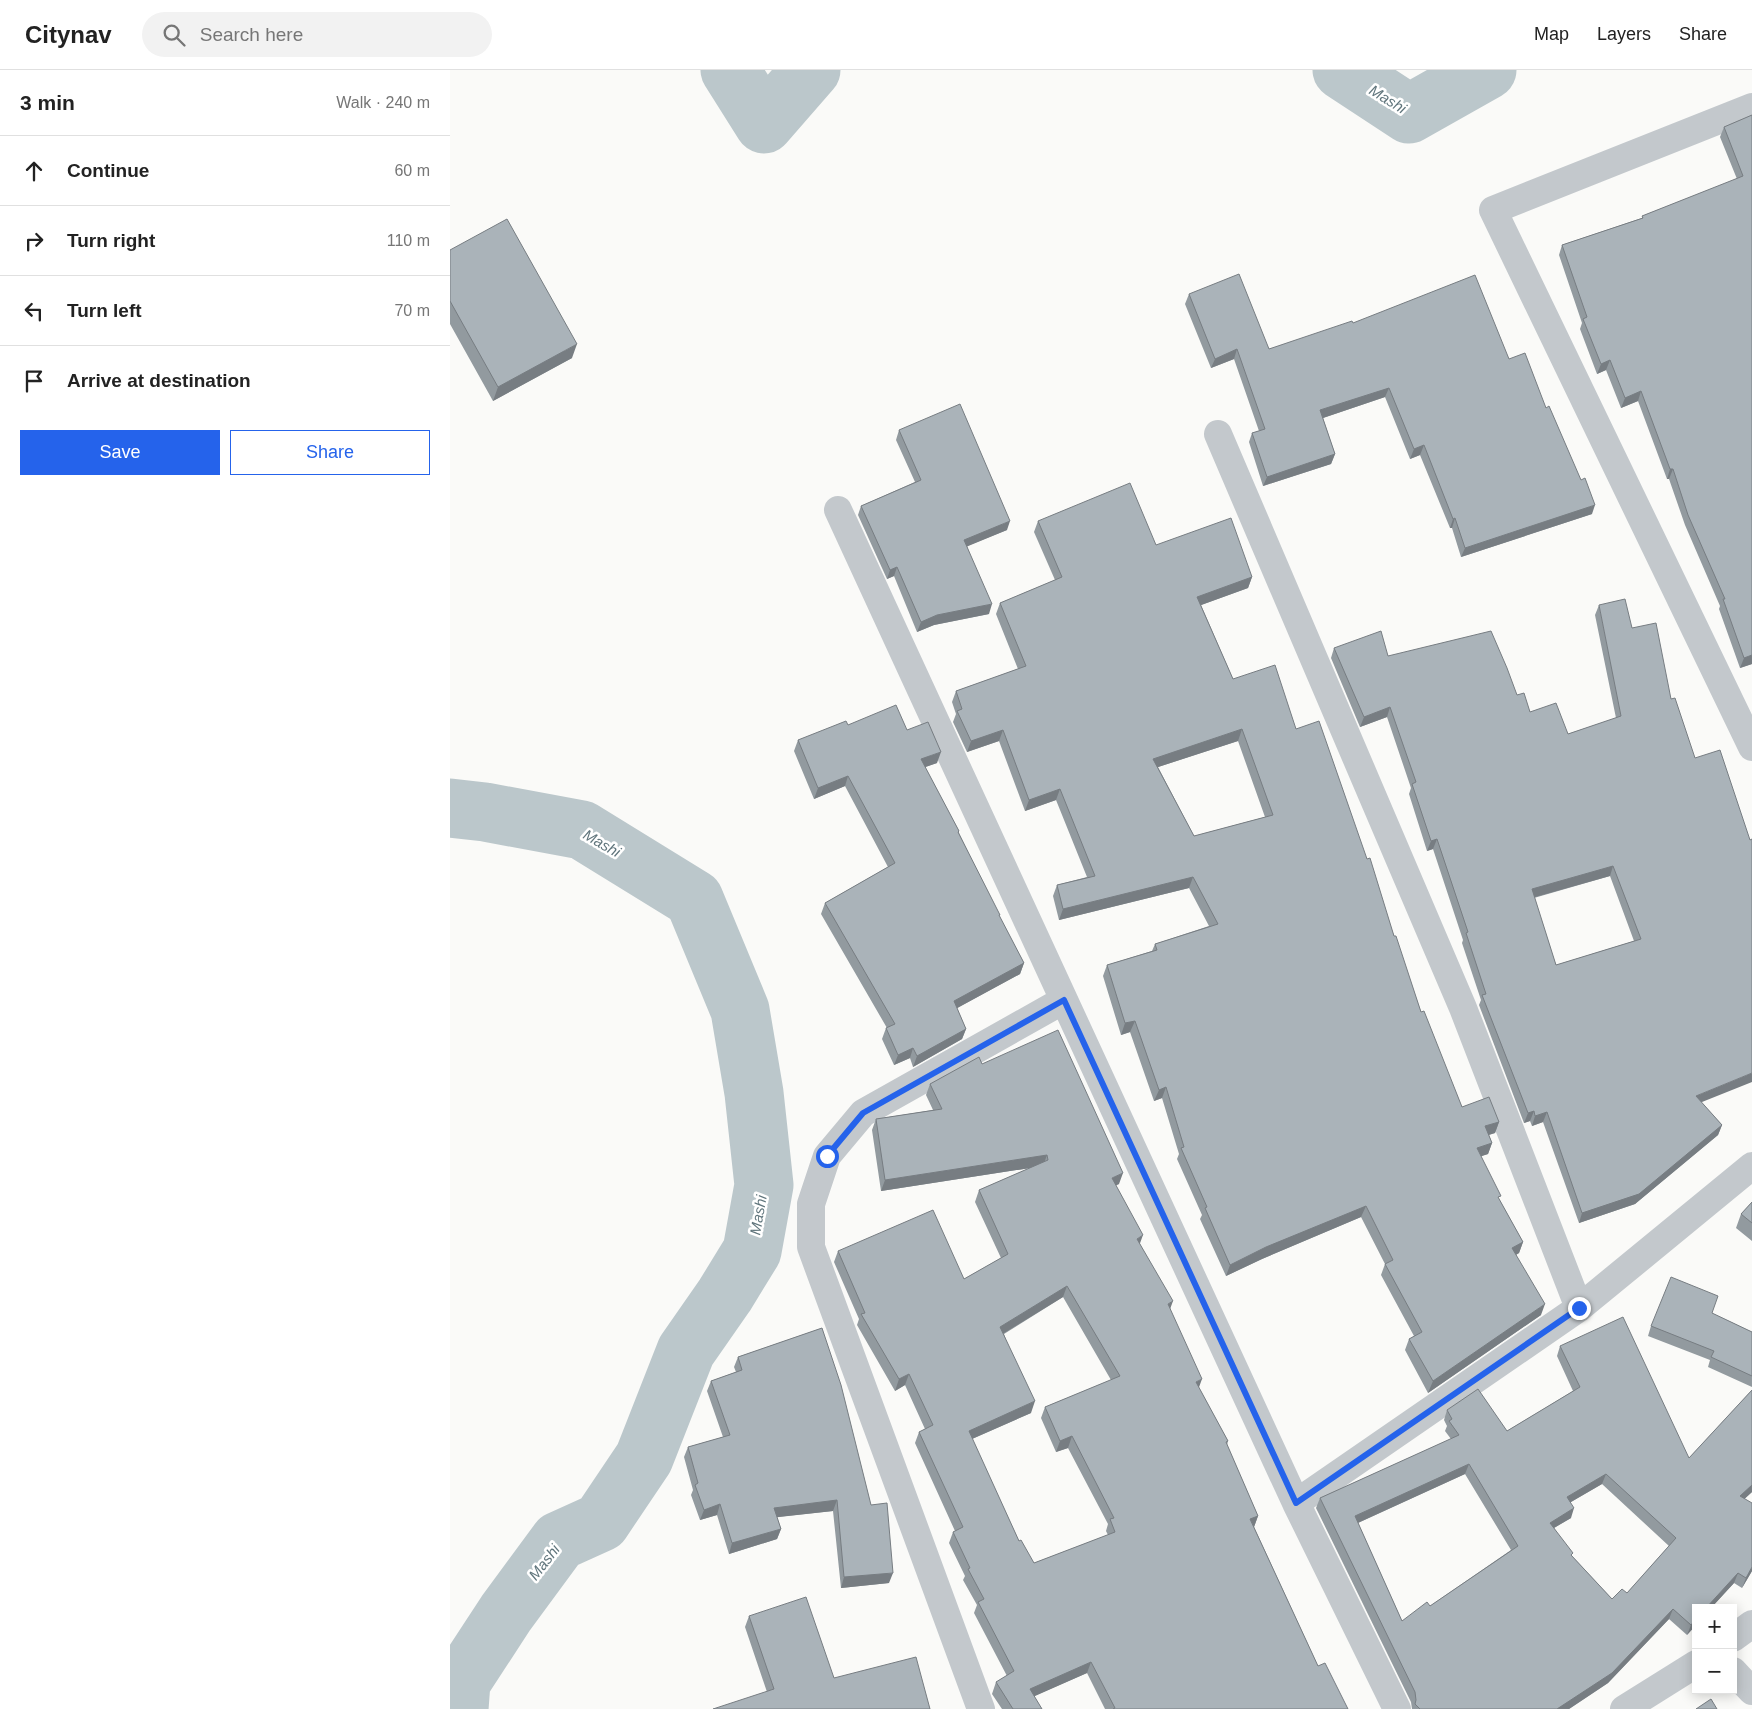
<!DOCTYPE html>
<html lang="en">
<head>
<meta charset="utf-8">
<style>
  body { margin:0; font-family:Helvetica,sans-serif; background:#f2f2f2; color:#222 }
  .controls { position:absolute; right:15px; bottom:15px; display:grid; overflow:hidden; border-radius:0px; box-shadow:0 2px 12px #0003 }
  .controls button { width:45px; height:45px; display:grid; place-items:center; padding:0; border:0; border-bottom:1px solid #e0e0e0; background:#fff; color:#222; font:25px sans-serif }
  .stop { position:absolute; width:15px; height:15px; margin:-11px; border:4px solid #2563eb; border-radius:50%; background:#fff }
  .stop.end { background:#2563eb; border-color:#fff; box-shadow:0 1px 5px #0008 }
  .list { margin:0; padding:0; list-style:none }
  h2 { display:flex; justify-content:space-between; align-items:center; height:65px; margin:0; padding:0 20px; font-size:21px }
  h2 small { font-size:16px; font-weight:400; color:#767676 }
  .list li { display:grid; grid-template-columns:32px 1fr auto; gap:15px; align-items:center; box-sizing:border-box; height:70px; padding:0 20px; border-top:1px solid #e0e0e0 }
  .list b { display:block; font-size:19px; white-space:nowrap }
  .list em { font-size:16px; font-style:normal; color:#767676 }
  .actions { display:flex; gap:10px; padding:15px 20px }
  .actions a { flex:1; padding:11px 0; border:1px solid #2563eb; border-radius:0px; text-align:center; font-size:18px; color:#2563eb }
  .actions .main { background:#2563eb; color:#fff }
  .icon { flex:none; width:28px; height:28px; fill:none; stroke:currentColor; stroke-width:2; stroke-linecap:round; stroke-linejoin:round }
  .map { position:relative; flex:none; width:1302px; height:1639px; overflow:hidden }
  header { display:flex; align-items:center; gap:30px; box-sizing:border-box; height:70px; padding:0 25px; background:#fff; border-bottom:1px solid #e0e0e0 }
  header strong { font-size:24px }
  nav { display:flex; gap:28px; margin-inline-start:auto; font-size:18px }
  .search { width:350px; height:45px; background:#f2f2f2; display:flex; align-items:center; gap:12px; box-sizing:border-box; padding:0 18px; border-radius:28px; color:#767676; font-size:19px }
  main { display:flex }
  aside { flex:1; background:#fff }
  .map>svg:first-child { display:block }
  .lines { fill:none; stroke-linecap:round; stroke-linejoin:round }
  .river { stroke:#bbc7cb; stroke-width:59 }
  .minor { stroke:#c3c8cc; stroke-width:28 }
  .wall { fill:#929a9f; fill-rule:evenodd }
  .shaded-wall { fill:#777d82 }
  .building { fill:#aab3b9; stroke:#777d82; fill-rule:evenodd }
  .route { stroke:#2563eb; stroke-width:6 }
  .labels { text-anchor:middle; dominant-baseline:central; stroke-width:5; stroke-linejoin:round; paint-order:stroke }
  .water-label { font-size:15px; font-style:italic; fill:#60757c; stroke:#fff }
</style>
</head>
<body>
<header>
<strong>Citynav</strong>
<div class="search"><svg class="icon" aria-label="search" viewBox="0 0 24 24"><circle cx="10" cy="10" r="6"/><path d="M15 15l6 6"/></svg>Search here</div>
<nav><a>Map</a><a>Layers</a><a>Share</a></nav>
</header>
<main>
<aside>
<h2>3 min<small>Walk · 240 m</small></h2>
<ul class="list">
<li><svg class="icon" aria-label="ahead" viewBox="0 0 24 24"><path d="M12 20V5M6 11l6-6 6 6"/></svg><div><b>Continue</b></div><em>60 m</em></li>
<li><svg class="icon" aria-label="right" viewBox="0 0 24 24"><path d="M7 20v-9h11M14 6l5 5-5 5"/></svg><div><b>Turn right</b></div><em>110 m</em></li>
<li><svg class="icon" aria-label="left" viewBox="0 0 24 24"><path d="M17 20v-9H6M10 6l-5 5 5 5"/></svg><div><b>Turn left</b></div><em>70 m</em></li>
<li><svg class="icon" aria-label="arrive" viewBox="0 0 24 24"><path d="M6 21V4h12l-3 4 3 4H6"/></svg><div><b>Arrive at destination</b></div></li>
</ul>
<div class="actions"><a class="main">Save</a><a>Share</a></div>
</aside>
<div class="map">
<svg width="1302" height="1639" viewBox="0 0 1302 1639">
  <rect width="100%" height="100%" fill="#fafaf8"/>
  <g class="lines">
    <path class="river" d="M280 0 314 54 361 0
      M892 0 959 44 1037 0
      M0 738 35 742 132 760 244 829 290 940 304 1023 314 1115 302 1181 275 1225 236 1281 194 1388 151 1452 109 1471 56 1543 11 1612 9 1639"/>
    <path class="minor" d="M1302 37 1043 140 1302 677
      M768 364 1013 938 1129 1238
      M388 440 846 1433 947 1639
      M846 1433 1129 1238 1302 1096
      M1283 1568 1302 1554
      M1283 1601 1302 1621
      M531 1639 361 1177V1134L377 1086 413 1043 614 930
      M1174 1639 1246 1594"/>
  </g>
  <path class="wall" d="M1302 45V594L1290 598 1269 539 1270 536 1235 455 1219 409H1217L1188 331 1171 338 1156 300 1147 304 1130 259 1132 253 1109 185 1112 175 1192 148V146L1287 109 1270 67 1274 57Z
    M0 180 122 288 43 331 0 254Z
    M739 224 819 279 903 253 1059 289 1096 338 1142 444 1011 487 1002 458H1000L970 385 960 389 935 327 873 348 885 384 881 394 813 416 799 372 802 363 809 361 784 289 761 298 735 234Z
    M449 360 557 460 517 476 539 544 484 555 467 562 444 506 437 509 408 445 411 436 465 412 446 370Z
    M588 451 706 475 802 507 798 518 751 535 783 609 846 659 917 789 971 942 1012 1037 1049 1052 1045 1063 1039 1065 1042 1073 1038 1084 1031 1086 1049 1129 1073 1172 1069 1183 1066 1185 1091 1245 978 1323 955 1280 959 1269 964 1266 931 1205 935 1194 911 1147 812 1189 776 1206 750 1149 752 1145 727 1089 729 1084 712 1028 704 1031 680 962 671 965 653 906 657 895 702 881 705 874 759 856 739 818 609 850 603 826 607 815 637 807 606 730 575 741 549 671 517 682 503 652 506 644 502 632 506 621 568 599 546 544 550 533 605 510 584 462ZM788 671 815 747 744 766 708 697Z
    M1149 535 1251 1032 1272 1055 1268 1065 1185 1134 1129 1153 1093 1052 1082 1056 1080 1051 1074 1053 1029 935 1031 930 1012 873 1013 870 983 779 977 781 959 724 961 718 937 647 910 657 881 588 884 578 938 586 1067 625 1080 642 1118 664 1166 648 1145 545ZM1160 806 1184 871 1106 895 1084 828Z
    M398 655 457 660 487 693 475 697 509 761V763L549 846 574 893 570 904 507 938 516 959 512 969 463 997 460 988 444 995 432 969 436 958H437L371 844 375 833 438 797 395 716 364 729 344 681 348 670Z
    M532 994 669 1114 666 1115 690 1174 720 1239 749 1318 778 1371 777 1375 808 1446 804 1457 868 1596 898 1639H655L637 1603 584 1626 592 1639H552L542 1624 546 1612 557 1606 524 1543 527 1535 513 1510 515 1506 499 1473 503 1462 505 1461 465 1373 469 1362 475 1359 455 1315 445 1321 407 1255 409 1249 384 1192 388 1181 514 1209 551 1188 525 1132 529 1120 580 1098 431 1121 422 1060 426 1049 483 1040 476 1025 480 1014ZM613 1227 661 1310 595 1337 591 1348 606 1382 618 1378 658 1454 656 1461 658 1465 584 1493 569 1471 522 1369 581 1343 554 1264Z
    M1302 1132V1171L1286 1158 1291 1144Z
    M1262 1243 1302 1262V1317L1258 1297 1260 1290 1198 1266 1201 1256Z
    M372 1258 439 1513 391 1518 383 1441 327 1447 331 1459 327 1469 279 1484 267 1445 250 1450 241 1425 243 1420 234 1387 238 1377 273 1367 257 1321 261 1311 286 1302 284 1297 288 1287Z
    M1110 1276 1239 1388 1302 1320V1422L1294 1429 1302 1501 1292 1518 1284 1513 1261 1538H1246V1555L1237 1565 1219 1549 1158 1613 1119 1639H962L961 1632 866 1438 870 1428 1001 1369 995 1361 997 1356 994 1350 997 1340 1057 1361 1123 1321 1107 1286ZM1015 1404 1061 1480 980 1536 952 1551 908 1453ZM1152 1414 1219 1476 1177 1523 1162 1529 1122 1486 1104 1458 1121 1448V1432Z
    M299 1546 384 1608 317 1622 295 1557Z"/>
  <path class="shaded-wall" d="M127 274 122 288 43 331 48 317Z
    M787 279 784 289 761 298 765 289Z
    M1160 290 1156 300 1147 304 1151 294Z
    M939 318 935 327 867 350 870 340Z
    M1191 321 1188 331 1171 338 1175 328Z
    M974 375 970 385 960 389 964 379Z
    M885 384 881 394 813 416 817 407Z
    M1220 399H1223L1219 409H1217Z
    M1145 435 1142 444 1011 487 1015 478Z
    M1005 448 1002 458H1000L1003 449Z
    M560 451 557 460 511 479 514 470Z
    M447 497 444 506 437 509 440 500Z
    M802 507 798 518 743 538 747 527Z
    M542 534 539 544 484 555 467 562 471 552 487 545Z
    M1302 585V594L1290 598 1294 588Z
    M940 637 937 647 910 657 914 647Z
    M792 659 788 671 699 700 703 689Z
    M553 660 549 671 517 682 521 671Z
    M491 682 487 693 467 700 471 689Z
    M398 706 395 716 364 729 368 718Z
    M610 719 606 730 575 741 579 730Z
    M987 769 983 779 977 781 981 771Z
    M1163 796 1160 806 1078 829 1082 819Z
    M743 807 739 818 609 850 613 839Z
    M574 893 570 904 500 942 504 931Z
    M685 951 680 962 671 965 675 953Z
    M516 959 512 969 463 997 467 986Z
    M463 978 460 988 444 995 448 985Z
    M1302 1003V1012L1242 1036 1246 1026Z
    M716 1017 712 1028 704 1031 709 1020Z
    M1084 1041 1080 1051 1074 1053 1078 1043Z
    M1097 1042 1093 1052 1082 1056 1085 1046Z
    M1049 1052 1045 1063 1031 1067 1035 1056Z
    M1272 1055 1268 1065 1185 1134 1129 1153 1132 1143Z
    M1042 1073 1038 1084 1023 1089 1027 1078Z
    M597 1085 593 1096 431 1121 435 1110Z
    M673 1103 669 1114 658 1119 662 1108Z
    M916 1136 911 1147 812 1189 776 1206 780 1195 816 1177Z
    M693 1165 689 1176 687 1169Z
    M1073 1172 1069 1183 1058 1189 1062 1178Z
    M617 1216 613 1227 546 1268 550 1257Z
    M723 1231 719 1242 718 1234Z
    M1095 1234 1091 1245 978 1323 983 1311Z
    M459 1304 455 1315 445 1321 449 1309Z
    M752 1309 748 1320 746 1312Z
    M585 1331 581 1343 515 1372 519 1361Z
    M622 1366 618 1378 606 1382 610 1371Z
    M1019 1394 1015 1404 901 1456 905 1446Z
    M1156 1404 1152 1414 1114 1436 1117 1427Z
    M1302 1415V1422L1287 1436 1290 1426Z
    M387 1430 383 1441 320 1448 324 1438Z
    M270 1434 267 1445 250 1450 254 1440Z
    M1124 1438 1121 1448 1097 1462 1100 1453Z
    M808 1446 804 1457 800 1449Z
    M331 1459 327 1469 279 1484 282 1473Z
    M1302 1497V1501L1292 1518 1296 1508Z
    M443 1503 439 1513 391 1518 394 1507Z
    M1288 1503 1284 1513 1261 1538H1256Z
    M1223 1539 1219 1549 1158 1613 1119 1639H1107Z
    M1246 1549V1555L1237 1565 1241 1555Z
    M641 1592 637 1603 576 1630 580 1619Z"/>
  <path class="building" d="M1302 45V585L1294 588 1273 529H1275L1238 445 1223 399H1220L1191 321 1175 328 1160 290 1151 294 1133 249 1137 247 1112 175 1193 148 1192 146 1293 106 1274 57Z
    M57 149 127 274 48 317 0 231V180Z
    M789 204 819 279 902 251 903 253 1025 205 1059 289 1075 283 1096 338 1099 336 1131 410 1135 408 1145 435 1015 478 1005 448 1003 449 974 375 964 379 939 318 870 340 885 384 817 407 802 363 815 359 787 279 765 289 739 224Z
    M510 334 560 451 514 470 542 534 487 545 471 552 447 497 440 500 411 436 471 410 449 360Z
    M680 413 706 475 781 448 802 507 747 527 783 609 825 595 846 659 869 651 917 789 920 788 944 866H946L971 942 974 941 1012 1037 1039 1027 1049 1052 1035 1056 1042 1073 1027 1078 1051 1126 1048 1127 1073 1172 1062 1178 1095 1234 983 1311 959 1269 972 1262 935 1194 943 1190 916 1136 816 1177 780 1195 755 1138 757 1137 731 1078 734 1077 716 1017 709 1020 685 951 675 953 657 895 707 880 705 874 768 854 743 807 613 839 607 815 645 806 610 719 579 730 553 660 521 671 507 641 512 639 506 621 576 596 550 533 612 507 588 451ZM792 659 823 745 744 766 703 689Z
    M1175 529 1182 558 1206 553 1221 629 1225 628 1245 688 1270 680 1300 770 1302 769V1003L1246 1026 1272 1055 1189 1124 1132 1143 1097 1042 1085 1046 1084 1041 1078 1043 1032 925 1036 924 1016 863 1018 862 987 769 981 771 962 714 966 712 940 637 914 647 884 578 931 561 938 586 1041 561 1057 598 1067 625 1074 623 1080 642 1106 633 1118 664 1171 646 1149 535ZM1163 796 1191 869 1106 895 1082 819Z
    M446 635 457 660 478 652 491 682 471 689 509 761 508 762 550 845H549L574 893 504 931 516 959 467 986 463 978 448 985 436 958 445 954 375 833 445 793 398 706 368 718 348 670 396 651 398 655Z
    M608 960 673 1103 662 1108 693 1165 687 1169 723 1231 718 1234 752 1309 746 1312 778 1371 776 1372 808 1446 800 1449 868 1596 875 1593 898 1639H663L665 1638 641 1592 580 1619 592 1639H563L546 1612 564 1601 528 1532 534 1529 518 1499 520 1498 503 1462 513 1457 469 1362 483 1355 459 1304 449 1309 411 1244 415 1243 388 1181 483 1140 514 1209 558 1184 529 1120 598 1090 597 1085 435 1110 426 1049 492 1039 480 1014 529 987 532 994ZM617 1216 670 1306 595 1337 610 1371 622 1366 664 1448 660 1449 665 1462 584 1493 571 1470 569 1471 519 1361 585 1331 550 1257Z
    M1302 1132V1153L1291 1144Z
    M1221 1207 1268 1226 1262 1243 1302 1262V1306L1261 1287 1264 1281 1201 1256Z
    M1173 1247 1239 1388 1302 1320V1415L1290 1426 1302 1433V1497L1296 1508 1288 1503 1256 1538H1246V1549L1241 1555 1223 1539 1162 1603 1107 1639H970L965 1634 966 1630 965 1622 870 1428 1009 1365 999 1351 1002 1349 997 1340 1028 1319 1057 1361 1130 1317 1110 1276ZM1019 1394 1068 1476 980 1536 977 1532 952 1551 905 1446ZM1156 1404 1226 1468 1177 1523 1172 1519 1162 1529 1121 1485 1123 1483 1100 1453 1124 1438 1117 1427Z
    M372 1258 391 1315 421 1435 437 1433 443 1503 394 1507 387 1430 324 1438 331 1459 282 1473 270 1434 254 1440 245 1415 248 1413 238 1377 280 1365 261 1311 292 1300 288 1287Z
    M356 1527 384 1608 466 1587 480 1639H263L324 1619 299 1546Z
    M1261 1629 1267 1639H1246Z"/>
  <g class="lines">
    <path class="route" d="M377 1086 413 1043 614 930 846 1433 1129 1238"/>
  </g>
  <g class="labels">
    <g class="water-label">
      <text transform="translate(938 29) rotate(32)">Mashi</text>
      <text transform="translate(152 773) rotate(30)">Mashi</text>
      <text transform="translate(308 1145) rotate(-80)">Mashi</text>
      <text transform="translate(94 1492) rotate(-52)">Mashi</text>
    </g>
  </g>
</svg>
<div class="controls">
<button>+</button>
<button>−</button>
</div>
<div class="stop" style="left:377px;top:1086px"></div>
<div class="stop end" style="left:1129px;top:1238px"></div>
</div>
</main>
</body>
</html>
